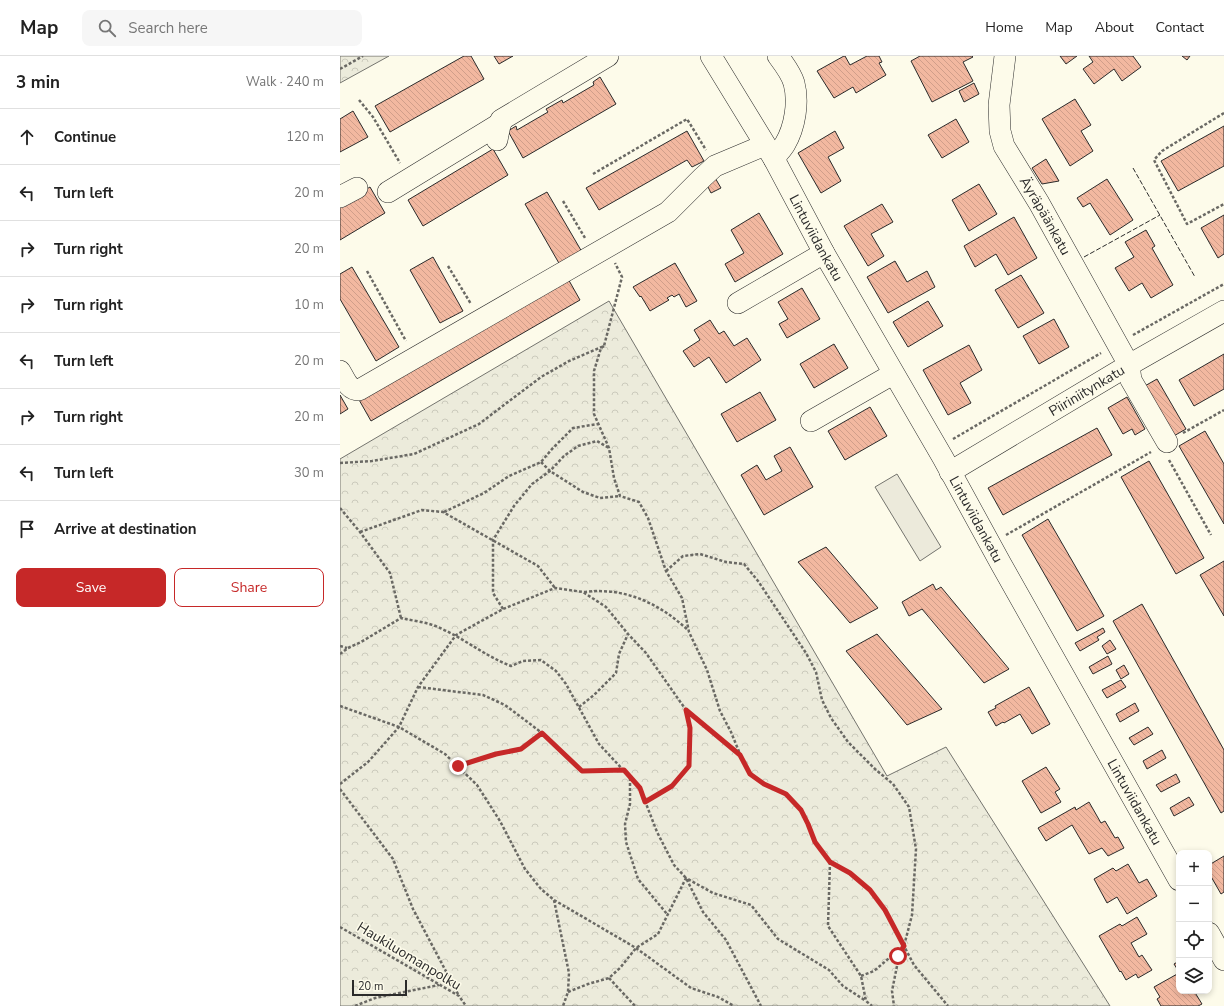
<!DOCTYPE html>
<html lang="en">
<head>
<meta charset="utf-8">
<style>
  body { margin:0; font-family:"Nunito Sans",sans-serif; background:#f6f6f6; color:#222 }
  .controls { position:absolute; right:12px; bottom:12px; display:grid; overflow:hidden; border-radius:8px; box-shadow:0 2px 6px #0003 }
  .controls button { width:36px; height:36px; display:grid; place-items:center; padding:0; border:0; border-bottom:1px solid #e0e0e0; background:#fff; color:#222; font:20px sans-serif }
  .scale { position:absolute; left:12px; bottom:10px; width:55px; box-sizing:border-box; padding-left:4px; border:2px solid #2b2b2b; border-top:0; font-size:11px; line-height:14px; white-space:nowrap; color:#2b2b2b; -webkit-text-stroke:3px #fdfbea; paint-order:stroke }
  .stop { position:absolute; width:12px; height:12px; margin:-9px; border:3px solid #c62828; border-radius:50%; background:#fff }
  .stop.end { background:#c62828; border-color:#fff; box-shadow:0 1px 4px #0008 }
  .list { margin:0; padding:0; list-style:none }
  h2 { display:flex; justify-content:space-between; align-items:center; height:52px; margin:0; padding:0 16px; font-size:17px }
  h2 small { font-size:13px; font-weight:400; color:#767676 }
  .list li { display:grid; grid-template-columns:26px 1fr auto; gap:12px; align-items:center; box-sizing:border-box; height:56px; padding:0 16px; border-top:1px solid #e0e0e0 }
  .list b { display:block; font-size:15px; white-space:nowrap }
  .list em { font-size:13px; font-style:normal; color:#767676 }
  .actions { display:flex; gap:8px; padding:12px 16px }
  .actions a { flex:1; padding:9px 0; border:1px solid #c62828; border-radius:8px; text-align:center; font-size:14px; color:#c62828 }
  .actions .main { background:#c62828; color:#fff }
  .icon { flex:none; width:22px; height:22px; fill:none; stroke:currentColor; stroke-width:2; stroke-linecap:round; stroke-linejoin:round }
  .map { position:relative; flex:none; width:884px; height:950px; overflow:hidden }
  header { display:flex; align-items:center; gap:24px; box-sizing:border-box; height:56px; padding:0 20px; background:#fff; border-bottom:1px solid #e0e0e0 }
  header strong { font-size:19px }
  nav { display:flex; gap:22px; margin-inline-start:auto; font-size:14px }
  .search { width:280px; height:36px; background:#f6f6f6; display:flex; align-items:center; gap:10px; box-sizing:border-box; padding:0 14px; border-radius:8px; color:#767676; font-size:15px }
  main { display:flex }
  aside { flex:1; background:#fff }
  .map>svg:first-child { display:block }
  .forest { fill:url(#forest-crowns); stroke:#74746e }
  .parking { fill:#eceadb; stroke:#74746e }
  .building { fill:url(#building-back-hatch); stroke:#2b2b2b }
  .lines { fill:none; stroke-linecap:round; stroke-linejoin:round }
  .minor-casing { stroke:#2b2b2b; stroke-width:22 }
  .path { stroke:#6a6964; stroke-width:2.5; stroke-dasharray:3 2; stroke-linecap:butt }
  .minor { stroke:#fdfbea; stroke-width:21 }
  .fence { stroke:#2b2b2b; stroke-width:1; stroke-dasharray:5 2; stroke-linecap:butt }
  .route { stroke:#c62828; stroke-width:5 }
  .labels { text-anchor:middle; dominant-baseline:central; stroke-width:3; stroke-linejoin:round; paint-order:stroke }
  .street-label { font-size:14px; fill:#2b2b2b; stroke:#fdfbea }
</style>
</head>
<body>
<header>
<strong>Map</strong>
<div class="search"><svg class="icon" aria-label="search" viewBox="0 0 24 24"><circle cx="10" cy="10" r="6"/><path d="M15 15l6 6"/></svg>Search here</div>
<nav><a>Home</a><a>Map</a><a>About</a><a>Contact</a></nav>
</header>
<main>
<aside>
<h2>3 min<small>Walk · 240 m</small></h2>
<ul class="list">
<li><svg class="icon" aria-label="ahead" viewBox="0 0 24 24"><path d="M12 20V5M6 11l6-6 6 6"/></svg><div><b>Continue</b></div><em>120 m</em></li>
<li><svg class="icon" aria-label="left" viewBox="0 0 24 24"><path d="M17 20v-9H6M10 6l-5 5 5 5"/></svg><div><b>Turn left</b></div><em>20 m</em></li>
<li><svg class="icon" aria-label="right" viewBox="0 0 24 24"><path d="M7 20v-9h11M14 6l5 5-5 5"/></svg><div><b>Turn right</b></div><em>20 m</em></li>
<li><svg class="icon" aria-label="right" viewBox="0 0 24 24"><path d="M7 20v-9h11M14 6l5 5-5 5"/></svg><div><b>Turn right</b></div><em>10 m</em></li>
<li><svg class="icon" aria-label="left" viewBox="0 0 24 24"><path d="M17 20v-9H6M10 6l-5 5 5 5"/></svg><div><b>Turn left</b></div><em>20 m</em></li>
<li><svg class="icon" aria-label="right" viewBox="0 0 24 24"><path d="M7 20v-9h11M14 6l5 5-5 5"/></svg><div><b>Turn right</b></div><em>20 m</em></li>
<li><svg class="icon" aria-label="left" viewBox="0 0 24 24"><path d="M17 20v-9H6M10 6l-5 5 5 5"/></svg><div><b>Turn left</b></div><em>30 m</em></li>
<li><svg class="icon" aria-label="arrive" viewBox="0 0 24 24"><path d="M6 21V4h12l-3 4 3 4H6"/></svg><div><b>Arrive at destination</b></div></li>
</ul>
<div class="actions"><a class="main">Save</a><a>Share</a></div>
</aside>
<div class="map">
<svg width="884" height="950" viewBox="0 0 884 950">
  <defs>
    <pattern id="forest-crowns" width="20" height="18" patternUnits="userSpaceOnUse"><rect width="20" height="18" fill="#ecebdb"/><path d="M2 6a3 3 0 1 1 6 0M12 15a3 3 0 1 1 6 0" fill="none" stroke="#cbcabc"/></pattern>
    <pattern id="building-back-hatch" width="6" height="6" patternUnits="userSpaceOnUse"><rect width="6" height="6" fill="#f2b8a0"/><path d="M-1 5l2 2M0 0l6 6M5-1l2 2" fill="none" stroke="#d09e8a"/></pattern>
  </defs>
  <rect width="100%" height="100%" fill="#fdfbea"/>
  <path class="forest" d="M0 0H49L0 27Z
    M269 245 547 720 606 691 770 950H0V403Z"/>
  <path class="parking" d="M557 418 601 491 580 505 535 431Z"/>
  <path class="building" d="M124 0H131L144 23 50 76 35 50Z
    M154 0H173L159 8Z
    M504 0H505L510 9 527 0H539L542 6 539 7 546 19 516 37 513 31 494 42 477 15Z
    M580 0H632L633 1 623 6 633 25 592 46 571 5Z
    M720 0H737L726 8Z
    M749 0H793L801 11 782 25 774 13 754 28 743 13 753 6Z
    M842 0H850L847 4Z
    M260 21 276 48 183 102 168 75 176 70 177 74 208 56 206 53 222 44 223 47 254 29 253 26Z
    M634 27 639 38 624 46 619 35Z
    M735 43 751 69 741 75 753 95 730 110 702 63Z
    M13 55 28 81 0 96V63Z
    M616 63 629 86 602 102 588 79Z
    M884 70V110L838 135 821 105Z
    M347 75 364 105 352 111 347 104 259 154 246 132Z
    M495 75 504 92 488 101 501 125 481 137 458 97Z
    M153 93 168 119 83 170 68 144Z
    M706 103 719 125 702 128 692 112Z
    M374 120 381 132 371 137 365 125Z
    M767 123 793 164 770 179 750 147 743 151 737 142Z
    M639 128 657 158 629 175 612 144Z
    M30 131 45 157 0 184V149Z
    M207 136 242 196 220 209 185 148Z
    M542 148 553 166 531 178 544 200 528 210 504 170Z
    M419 157 443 198 395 226 385 208 404 197 391 174Z
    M884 159V198L878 202 861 172Z
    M674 161 697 202 668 219 656 198 635 211 624 190Z
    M806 174 815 190 812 192 833 229 811 242 802 227 789 235 775 212 794 201 785 186Z
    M93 201 123 255 100 267 70 214Z
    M555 205 567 226 587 215 595 231 548 257 527 221Z
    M335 207 357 245 346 251 339 238 334 241 332 239 327 242 329 244 310 255 301 240 300 241 293 231Z
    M12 211 59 291 36 305 0 243V218Z
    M681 219 704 257 678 272 655 234Z
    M227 221 240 244 31 365 18 342Z
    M462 232 480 263 447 282 439 268 448 263 438 246Z
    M588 245 603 270 568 291 553 266Z
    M714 263 729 291 699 308 683 280Z
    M370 264 379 278 384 275 394 290 407 282 421 304 386 327 369 301 354 311 343 295 360 284 354 274Z
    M494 288 508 312 474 332 460 308Z
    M629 289 642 314 620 327 631 347 608 359 583 314Z
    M884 298V333L854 350 839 324Z
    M817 323 846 373 832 381 803 331Z
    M420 336 436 364 397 386 381 358Z
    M0 339 8 353 0 358Z
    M787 341 805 373 795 379 792 373 783 378 768 352Z
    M530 351 547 380 505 404 488 375Z
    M757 372 772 399 663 459 648 432Z
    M865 375 884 408V468L839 390Z
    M450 391 473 431 424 459 401 419 417 409 426 424 442 415 434 400Z
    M809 405 864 502 836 518 781 421Z
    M708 463 764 560 737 575 682 479Z
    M486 491 538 552 510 567 458 506Z
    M884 505V560L860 519Z
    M593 528 596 534 601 531 669 613 644 627 582 553 569 560 562 546Z
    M802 548 884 694V755L881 757 773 565Z
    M763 572 765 576 757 581 759 584 740 595 735 587Z
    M537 578 602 653 567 669 506 595Z
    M770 584 776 593 767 598 762 590Z
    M768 600 772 608 753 618 749 611Z
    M784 609 789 618 781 623 776 614Z
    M781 624 786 631 767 642 762 634Z
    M689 631 710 668 692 678 680 658 664 667 663 666 656 670 648 656 656 652 655 650Z
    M795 647 799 655 780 666 776 658Z
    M808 671 813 678 794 689 789 682Z
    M822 694 826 702 807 713 803 705Z
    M706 711 720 733 715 736 721 746 701 757 682 725Z
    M836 718 840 726 821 736 816 729Z
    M849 741 854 749 834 760 830 752Z
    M749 746 761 767 765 765 775 782 778 781 784 792 768 800 762 792 749 798 732 769 706 785 698 772 735 751 736 754Z
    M884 800V836L881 838 869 817V809Z
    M788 808 799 827 807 823 817 840 787 858 777 841 767 847 754 823 773 812 776 815Z
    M797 861 807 878 791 887 799 901 802 899 812 914 798 922 796 918 786 924 781 915 780 916 759 880 780 868 782 870Z
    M839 905V916L834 908Z
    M839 917V935H854L862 948 858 950H821L817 943 820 941 814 931Z"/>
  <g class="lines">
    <defs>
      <g id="minor">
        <path id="s1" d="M371 0 434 103 484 197 603 402 661 508 839 824"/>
        <path id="s2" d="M665 0 659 49 660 75 664 90 699 147 789 309 791 324 827 386"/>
        <path d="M157 84 161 64 268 0"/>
        <path d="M434 103C437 98 442 93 445 88 455 71 459 46 454 27 451 17 444 8 438 0"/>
        <path d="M48 136 161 67"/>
        <path d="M0 141 17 132"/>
        <path d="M398 247 484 197"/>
        <path d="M0 315C5 323 8 334 19 334L328 156 363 121 375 110 425 89"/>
        <path d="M471 365 553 318"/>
        <path id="s3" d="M610 416 789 309 884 255"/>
        <path d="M869 877 884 904"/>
      </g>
    </defs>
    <use href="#minor" class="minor-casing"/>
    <path class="path" d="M0 13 23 0
      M19 44 33 61 60 107
      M884 57 822 95 814 104 847 168 884 148
      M253 118 347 63 366 94
      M223 145 245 182
      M108 210 131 248
      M27 215 66 285
      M793 279 884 228
      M264 290 261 292 254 315V358L269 392 274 422 280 440 299 446 308 462 326 515 342 542 349 576 367 614 380 655 391 676 400 698
      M843 377 884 354
      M613 383 761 297
      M829 404 871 479
      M201 406 210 415 243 436 260 442 280 440
      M0 407 32 405 74 398 139 368 201 321 229 305 264 290 282 221 275 207
      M0 452 20 476 50 517 61 562
      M104 456 144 437 169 420 201 406 212 393 233 372 258 368
      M20 476 82 454 103 456 198 510 215 532
      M666 479 811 396
      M326 515 343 500 360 498 386 506 404 508 418 525 466 597 476 616 482 644 491 662 508 686 535 713 553 728 569 751 576 793 572 859 564 890 559 900 552 935 554 950
      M244 536C285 531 319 547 349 575
      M163 553 153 537V484L174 450 192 428 210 415 224 400 238 390 257 385 269 392
      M0 590 7 592
      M0 598 8 592 21 586 61 562C73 565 88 566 100 572 125 583 145 600 171 610L183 605 201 604 216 615 226 628 259 688 300 732 317 776 334 809 346 822 363 856 386 884 421 950
      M78 631 143 639 165 649 202 677 242 715 283 714
      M0 650 59 671 105 698 137 729 160 765 185 813 201 833 214 844 296 892 351 932 378 941 394 950
      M239 651 254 639 276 617 279 598 288 578
      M118 710 156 698 181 693 202 677
      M290 722V748L285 768 286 786 298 823 327 858
      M0 728 28 706 59 671 78 631 116 579 163 553 215 532 243 536 266 551 288 578 306 597 346 654 400 699 410 718 424 728 446 738 461 754 468 768 475 786 490 806 510 817 530 834 545 854 574 909 608 950
      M0 733 53 803 73 853 119 940
      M305 746 332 730 349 710 350 672 346 655
      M490 806 488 870 521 920 526 945 532 950
      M214 844 229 917 228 936 223 950
      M0 871 119 940 126 950
      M521 920 534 915 562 891
      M269 922 295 950
      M228 936 248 928 269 922 280 912 296 892 318 878 346 822 373 837 411 849 438 883 489 914 503 930 526 945
      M15 950 35 942 99 929"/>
    <use href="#minor" class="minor"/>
    <path class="fence" d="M793 112 855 221
      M744 201 820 159"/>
  </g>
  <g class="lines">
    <path class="route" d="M118 710 156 698 181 693 202 677 242 715 284 714 300 732 305 746 332 730 349 710 350 672 346 654 400 699 410 718 424 728 446 738 461 754 468 768 475 786 490 806 510 817 530 834 545 854 564 890 558 900"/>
  </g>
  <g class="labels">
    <g class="street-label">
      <text stroke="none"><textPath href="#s2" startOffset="172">Äyräpäänkatu</textPath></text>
      <text stroke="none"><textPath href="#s1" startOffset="210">Lintuviidankatu</textPath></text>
      <text stroke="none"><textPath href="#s3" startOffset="159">Piiriniitynkatu</textPath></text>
      <text stroke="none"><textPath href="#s1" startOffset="534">Lintuviidankatu</textPath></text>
      <text stroke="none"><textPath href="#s1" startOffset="858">Lintuviidankatu</textPath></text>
      <text transform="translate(69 900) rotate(31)">Haukiluomanpolku</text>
    </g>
  </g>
</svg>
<div class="controls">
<button>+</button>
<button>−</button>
<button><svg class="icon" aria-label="locate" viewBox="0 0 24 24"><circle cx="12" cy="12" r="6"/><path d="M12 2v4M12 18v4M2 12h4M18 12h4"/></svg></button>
<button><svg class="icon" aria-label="layers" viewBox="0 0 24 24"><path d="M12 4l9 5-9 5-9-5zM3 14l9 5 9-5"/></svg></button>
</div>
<div class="scale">20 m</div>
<div class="stop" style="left:558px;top:900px"></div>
<div class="stop end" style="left:118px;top:710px"></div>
</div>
</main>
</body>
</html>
